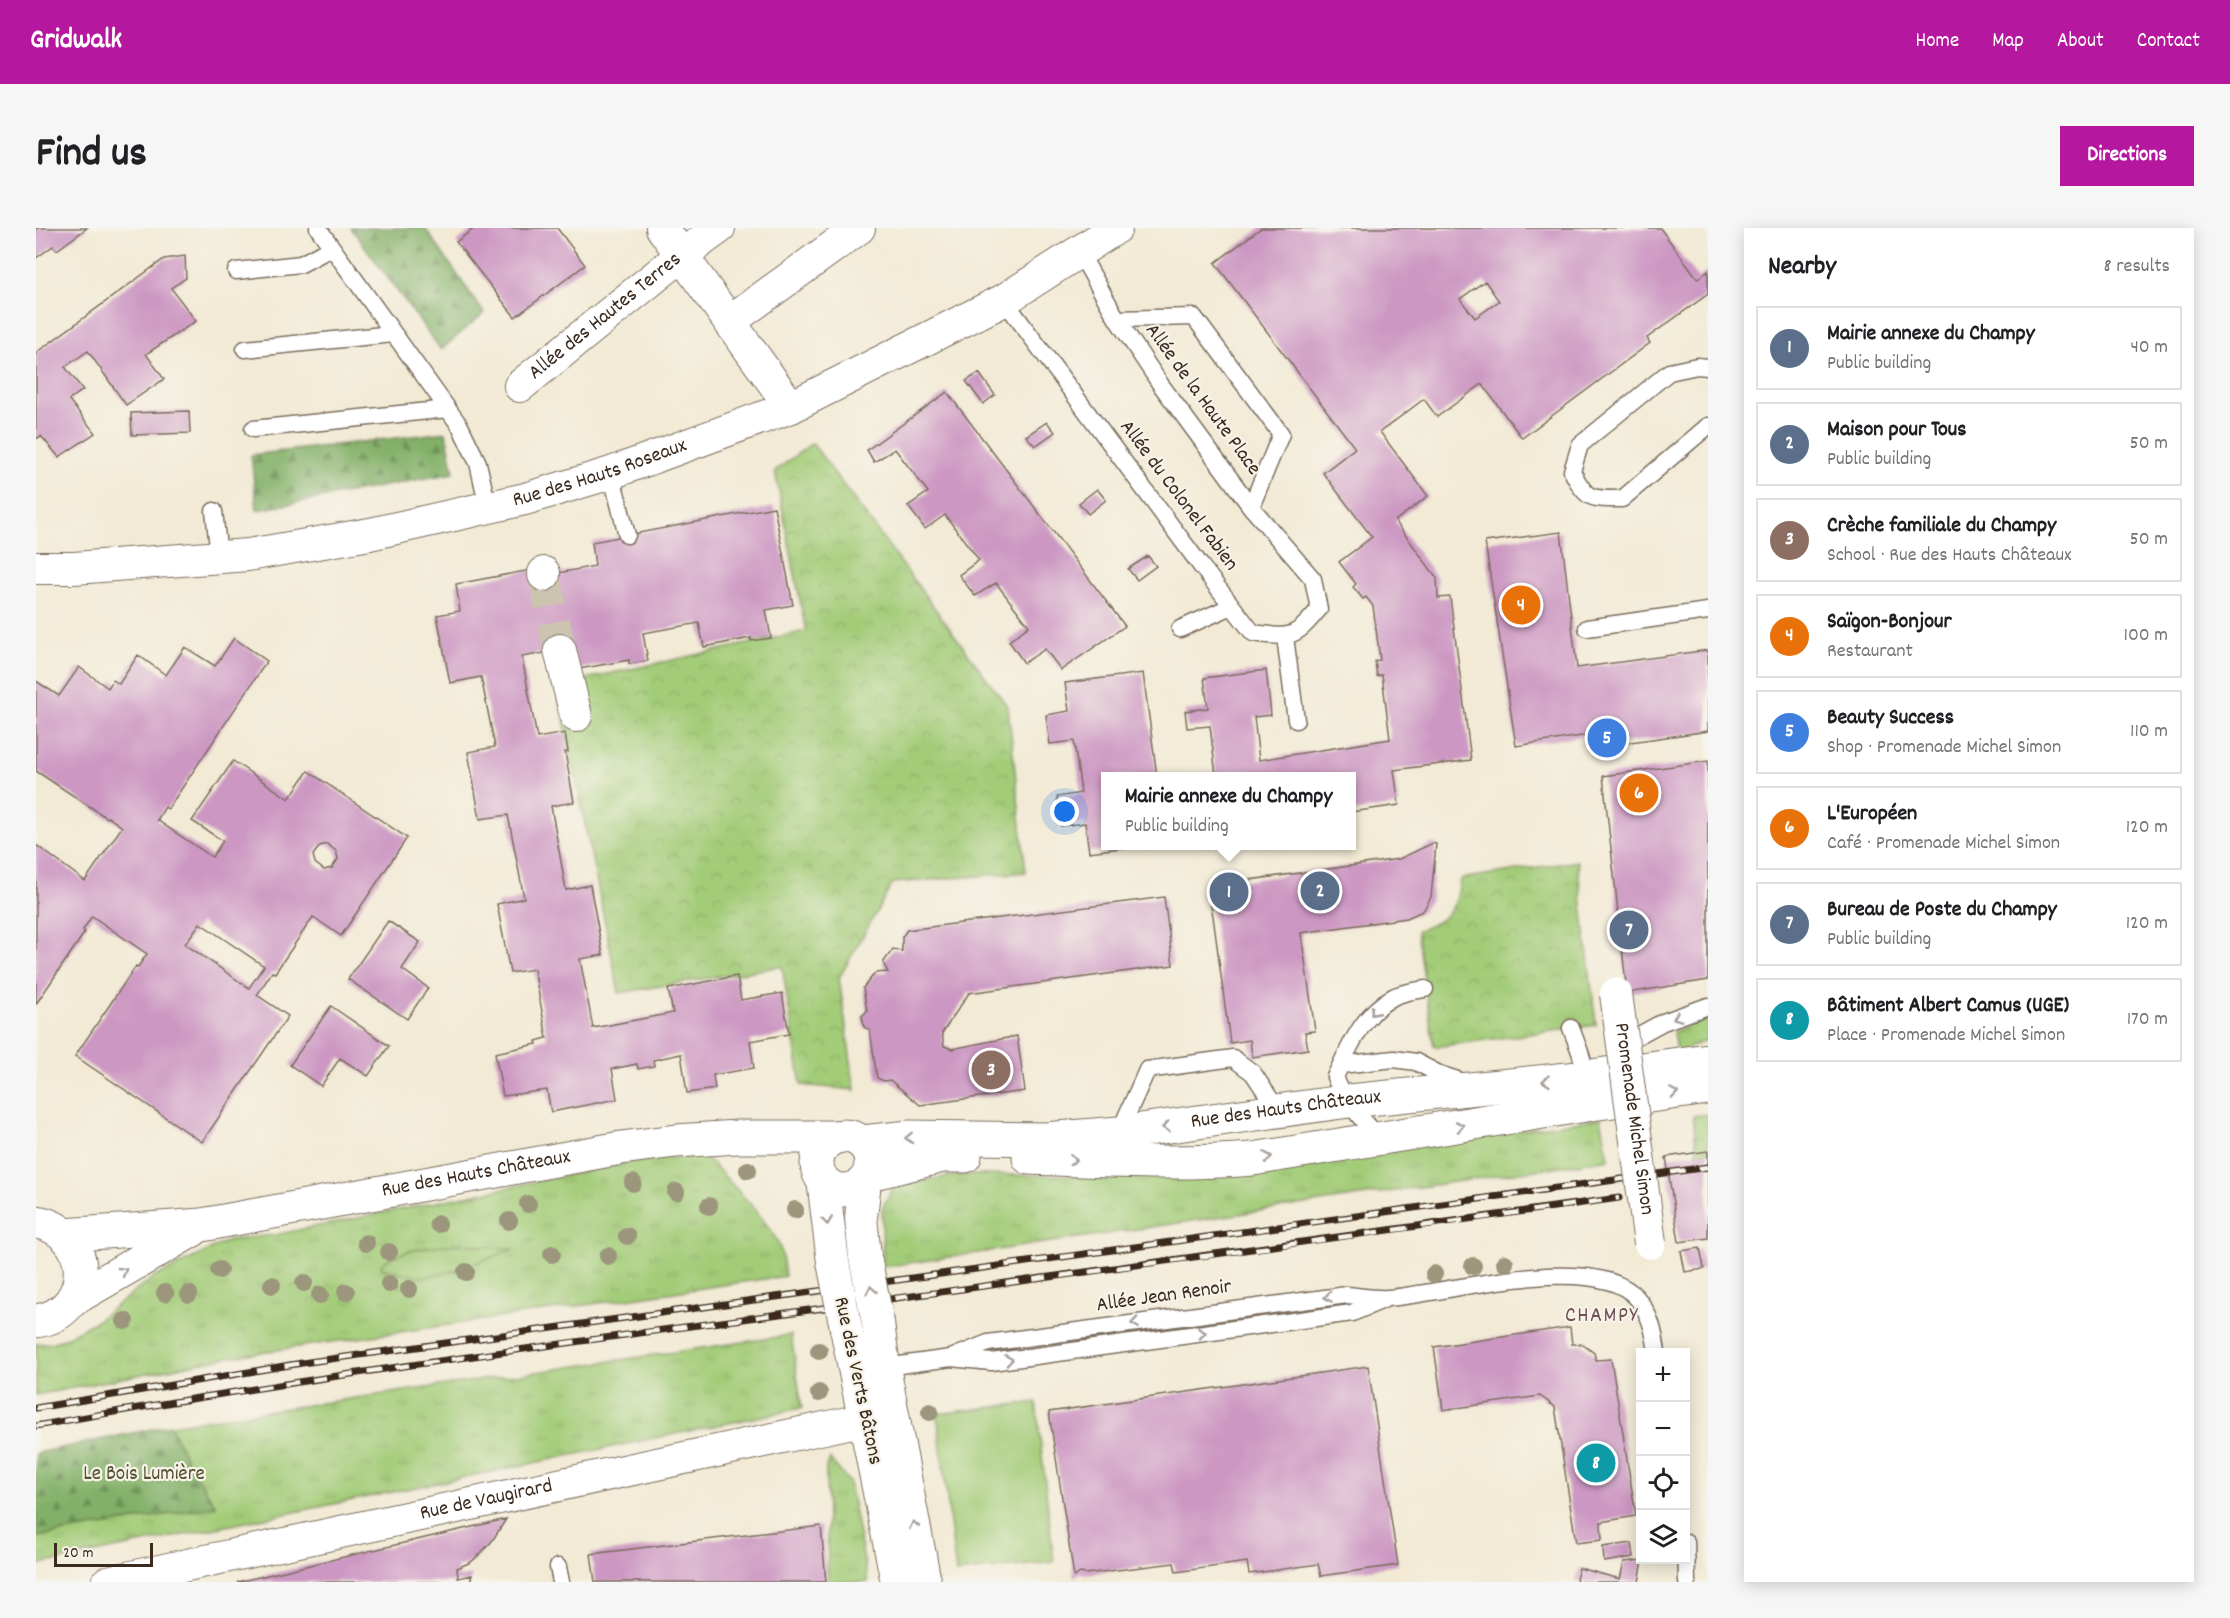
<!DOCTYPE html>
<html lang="en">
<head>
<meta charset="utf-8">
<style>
  body { margin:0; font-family:Dekko,sans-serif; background:#f6f6f6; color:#202124 }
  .controls { position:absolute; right:18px; bottom:18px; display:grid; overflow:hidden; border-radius:0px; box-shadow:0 3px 15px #0003 }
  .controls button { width:54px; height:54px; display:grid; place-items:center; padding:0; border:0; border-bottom:2px solid #e0e0e0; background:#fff; color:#202124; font:30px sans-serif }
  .scale { position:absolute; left:18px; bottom:15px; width:99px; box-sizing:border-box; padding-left:6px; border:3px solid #3b2a1e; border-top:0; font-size:16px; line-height:21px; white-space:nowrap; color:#3b2a1e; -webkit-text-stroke:4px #f7f3e8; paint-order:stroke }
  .you { position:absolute; left:1029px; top:584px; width:21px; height:21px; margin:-15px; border:4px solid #fff; border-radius:50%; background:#1a73e8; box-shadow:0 0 0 9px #1a73e833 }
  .badge { display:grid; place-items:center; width:39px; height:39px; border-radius:50%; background:#b5179e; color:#fff; font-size:20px; font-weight:700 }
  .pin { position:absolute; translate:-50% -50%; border:3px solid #fff; box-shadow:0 2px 6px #0006 }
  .popup { position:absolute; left:1065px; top:544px; width:255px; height:78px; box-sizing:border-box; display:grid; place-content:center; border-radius:0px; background:#fff; filter:drop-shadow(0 2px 4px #0005); font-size:20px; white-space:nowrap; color:#757577 }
  .popup b { font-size:22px; color:#202124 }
  .popup::after { content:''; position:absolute; left:50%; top:100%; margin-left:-12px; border:12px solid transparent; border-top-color:#fff }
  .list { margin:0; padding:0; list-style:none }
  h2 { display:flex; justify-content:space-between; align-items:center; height:78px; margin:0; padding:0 24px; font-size:26px }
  h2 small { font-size:20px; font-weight:400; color:#757577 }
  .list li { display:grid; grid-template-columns:39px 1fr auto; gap:18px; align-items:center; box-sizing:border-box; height:84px; margin:0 12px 12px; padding:0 12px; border:2px solid #e0e0e0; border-radius:0px }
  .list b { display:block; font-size:22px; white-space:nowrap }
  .list p { margin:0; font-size:20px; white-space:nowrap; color:#757577 }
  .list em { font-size:20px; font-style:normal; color:#757577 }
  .icon { flex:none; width:33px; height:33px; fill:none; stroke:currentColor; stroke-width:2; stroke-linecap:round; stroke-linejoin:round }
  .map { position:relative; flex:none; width:1672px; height:1354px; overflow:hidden; border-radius:0px }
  header { display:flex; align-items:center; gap:36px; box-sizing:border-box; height:84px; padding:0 30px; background:#b5179e; color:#fff }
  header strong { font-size:28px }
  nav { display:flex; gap:33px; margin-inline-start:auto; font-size:21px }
  .intro { display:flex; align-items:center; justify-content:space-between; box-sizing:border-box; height:144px; padding:0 36px }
  h1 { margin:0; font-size:42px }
  .button { padding:15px 27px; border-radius:0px; background:#b5179e; color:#fff; font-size:21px; font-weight:700 }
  main { display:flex; gap:36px; padding:0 36px }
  aside { flex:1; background:#fff; border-radius:0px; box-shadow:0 3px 15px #0003 }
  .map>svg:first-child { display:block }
  .grass { fill:url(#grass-tufts); stroke:#6f7b4b; stroke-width:1.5 }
  .forest { fill:url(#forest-firs); stroke:#5e6d43; stroke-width:1.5 }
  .park { fill:url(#park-crowns); stroke:#6f7b4b; stroke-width:1.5 }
  .garden { fill:#a3cc78; stroke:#6f7b4b; stroke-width:1.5 }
  .building { fill:#cc97c3; fill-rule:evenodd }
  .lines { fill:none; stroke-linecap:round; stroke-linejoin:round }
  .street-tunnel { stroke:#cdc4b0; stroke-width:32; stroke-dasharray:32 16; stroke-linecap:butt }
  .lane-casing { stroke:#7b6d5e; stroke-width:19 }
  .street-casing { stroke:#7b6d5e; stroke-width:34 }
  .secondary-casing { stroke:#7b6d5e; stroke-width:35 }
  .lane { stroke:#fff; stroke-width:16 }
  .street { stroke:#fff; stroke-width:32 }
  .secondary { stroke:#fff; stroke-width:33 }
  .rail-casing { stroke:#3b2a1e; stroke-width:7 }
  .rail { stroke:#f7f3e8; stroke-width:4.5; stroke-dasharray:14; stroke-linecap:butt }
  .street-bridge-casing { stroke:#7b6d5e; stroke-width:34; stroke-linecap:butt }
  .street-bridge { stroke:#fff; stroke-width:32 }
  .tree { fill:#9c967c }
  .oneway { stroke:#a79f9a }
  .labels { text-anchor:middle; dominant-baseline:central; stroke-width:4.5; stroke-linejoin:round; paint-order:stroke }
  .street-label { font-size:21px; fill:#3b2a1e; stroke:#f7f3e8 }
  .park-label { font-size:21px; fill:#555234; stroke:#f7f3e8 }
  .neighbourhood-label { font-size:22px; letter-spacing:1.5px; fill:#6e5058; stroke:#f7f3e8 }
</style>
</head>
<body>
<header>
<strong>Gridwalk</strong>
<nav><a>Home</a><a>Map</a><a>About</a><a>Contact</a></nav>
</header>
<div class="intro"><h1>Find us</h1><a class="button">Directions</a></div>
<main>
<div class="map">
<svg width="1672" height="1354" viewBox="0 0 1672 1354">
  <defs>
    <pattern id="grass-tufts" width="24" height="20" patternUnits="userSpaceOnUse" patternTransform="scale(1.5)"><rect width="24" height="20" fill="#a3cc78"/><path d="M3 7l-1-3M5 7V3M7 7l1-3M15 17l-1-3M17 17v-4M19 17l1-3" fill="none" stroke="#8daf67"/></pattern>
    <pattern id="forest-firs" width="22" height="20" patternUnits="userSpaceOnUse" patternTransform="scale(1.5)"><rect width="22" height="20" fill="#82b068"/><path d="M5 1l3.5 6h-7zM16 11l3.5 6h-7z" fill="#6c8f55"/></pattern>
    <pattern id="park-crowns" width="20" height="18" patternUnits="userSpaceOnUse" patternTransform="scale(1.5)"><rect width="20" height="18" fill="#a3cc78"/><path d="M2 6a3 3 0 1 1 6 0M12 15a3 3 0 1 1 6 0" fill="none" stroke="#8daf67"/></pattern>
  </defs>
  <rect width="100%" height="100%" fill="#f7f3e8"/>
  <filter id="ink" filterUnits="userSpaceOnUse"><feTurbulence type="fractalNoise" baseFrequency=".0167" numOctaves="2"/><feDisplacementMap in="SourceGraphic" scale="12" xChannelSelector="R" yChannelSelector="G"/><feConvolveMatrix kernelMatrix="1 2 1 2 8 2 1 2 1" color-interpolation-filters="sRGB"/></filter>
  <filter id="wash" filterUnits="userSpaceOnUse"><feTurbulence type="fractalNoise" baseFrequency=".008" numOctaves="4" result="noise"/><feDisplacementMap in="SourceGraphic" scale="24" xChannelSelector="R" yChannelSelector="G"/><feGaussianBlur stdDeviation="1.35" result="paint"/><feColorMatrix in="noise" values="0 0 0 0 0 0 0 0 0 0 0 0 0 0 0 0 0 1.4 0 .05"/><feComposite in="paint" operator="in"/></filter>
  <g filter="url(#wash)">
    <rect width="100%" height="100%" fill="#f2ead5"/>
    <path class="grass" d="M1672 790V812L1654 819 1641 828 1637 804Z
      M1672 886V923L1661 925 1657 888Z
      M1565 890 1573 931 847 1039 846 981 858 957 922 947 1166 948Z
      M669 928C691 952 733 991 744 1020 747 1029 747 1039 749 1048L193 1129 0 1167V1116L14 1115 28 1111 60 1093 117 1050 193 1012 238 1007 596 934 616 931Z
      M755 1107 766 1180 0 1337V1309L180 1278 152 1235 134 1197Z
      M794 1231 813 1254 832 1354H792L790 1240Z"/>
    <path class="forest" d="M315 0H389L448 85 405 122Z
      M410 204 418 245 221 282 215 227Z
      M134 1197 152 1235 180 1278 0 1309V1225Z"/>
    <path class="park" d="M776 215 972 479 990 644 857 655 803 750 819 862 765 857 746 738 583 765 521 457 770 403 739 243Z
      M1541 633 1560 797 1398 819 1381 703C1411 692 1421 683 1424 651Z"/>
    <path class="garden" d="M423 1016 478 1021C451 1030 415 1047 387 1049 378 1049 372 1046 364 1044 357 1042 351 1043 346 1040L345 1037C359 1022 403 1017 423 1016Z
      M1000 1174 1018 1334 920 1345 901 1186Z"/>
    <g id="blocks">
      <path class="building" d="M0 0H51L21 22 17 18 0 30Z
        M439 0H521L549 37 479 89 420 14Z
        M1225 0H1624L1662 51 1672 43V66L1611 110 1614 115 1486 210 1446 156 1401 189 1388 171 1344 204 1392 268 1359 293 1401 350 1402 370 1414 369 1435 532 1358 542 1363 577 1316 584V548H1180L1174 498 1151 500 1149 483 1172 480 1168 450 1230 442 1235 487 1218 489 1223 532 1354 511 1346 447 1341 448 1339 433 1344 432 1337 378 1330 369 1327 371 1317 359 1320 356 1303 334 1336 309 1287 245 1319 220 1179 35ZM1449 53 1463 73 1439 90 1424 71Z
        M149 28 150 50 135 60 160 93 110 126 128 151 90 177 52 123 29 139 47 162 33 172 59 205 23 229 5 208 0 211V125L128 31Z
        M943 145 959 167 947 176 930 153Z
        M911 164 1089 398 1025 442 1009 421 988 435 973 413 993 398 960 355 939 368 923 347 943 332 909 287 889 301 872 278 892 264 859 221 838 234 831 222Z
        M153 183 154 205 96 207 95 185Z
        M1011 194 1019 204 999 218 990 208Z
        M1061 261 1070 272 1052 286 1043 275Z
        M738 279 757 377 730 382 735 410 715 413V410L668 419 663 395 607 405 612 433 593 436V432L543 441 524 422 486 429 501 510 529 505 532 524H529L538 574 515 578 530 662 554 657 567 727 544 731 557 800 637 785 632 761 701 748 705 772 746 765 753 806 714 813 718 840 677 847 679 861 651 865 645 826 617 832 618 838 602 841 601 836 576 841 581 871 515 884 511 862 467 868 459 825 501 816 500 813 511 810 498 741 474 745 461 676 488 670 472 587 444 591 432 524 459 519 445 449 414 455 401 387 424 383 420 356 495 342 497 350 559 338 556 314Z
        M1525 304 1541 440 1672 422V503L1574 517 1572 504 1480 518 1449 314Z
        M1112 328 1120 338 1101 352 1092 341Z
        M198 410 231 433 132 581 129 579 121 592 176 629 187 613 156 593 197 533 253 571 272 543 371 610 305 708 277 689 239 745 236 744 221 767 252 788 166 914 39 828 100 738 102 739 111 726 56 688 47 702 49 704 0 776V617L49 653 86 599 72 589 71 590 0 543V453L23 468 43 439 72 460 77 452 83 456 102 427 130 447 149 419 179 438ZM291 616 300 623 302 631 296 640 288 642 279 635 277 627 284 618ZM164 695 228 738 213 760 149 716Z
        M1107 445 1121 548H1070V618L1093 619 1053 624 1049 595 1025 598 1021 569 1045 565 1038 513 1014 516 1010 487 1033 483 1029 455Z
        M1672 533V752L1591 765 1567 548Z
        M1397 615 1400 616 1395 669 1387 683 1371 690 1265 705 1279 803 1269 804 1272 821 1216 829 1214 812 1194 815 1177 688 1171 658 1363 631Z
        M1128 669 1137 737 933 765 906 805 908 818 916 821 981 808 989 863 884 877 854 852 848 853 841 850 834 802 828 799 826 788 831 783 827 760 839 745 852 744 847 735 857 721 866 723V709L871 702Z
        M352 693 384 714 366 741 392 760 371 791 312 751Z
        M295 778 353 818 332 848 304 830 285 858 254 837Z
        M1672 923V1010L1643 1014 1630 929Z
        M1664 1020 1668 1041 1649 1044 1645 1023Z
        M1534 1099 1536 1116H1546L1558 1125 1560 1132 1575 1131 1600 1288 1565 1294 1566 1312 1540 1315 1519 1179 1504 1168 1407 1182 1398 1119Z
        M1332 1138 1362 1337 1285 1348 1282 1336 1213 1346 1211 1334 1140 1344 1138 1335 1049 1346 1044 1345 1038 1349 1013 1184Z
        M470 1291 456 1313 445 1325 435 1334 421 1340 422 1350 436 1347 434 1354H201Z
        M785 1298 790 1354H559L555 1326Z
        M1596 1315 1598 1329 1568 1334 1567 1319Z
        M1607 1332 1603 1354H1541L1540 1351 1543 1340 1584 1351 1588 1334Z"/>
    </g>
  </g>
  <g filter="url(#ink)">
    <use href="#blocks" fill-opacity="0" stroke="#7b6d5e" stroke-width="1.5"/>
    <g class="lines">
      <path class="street-tunnel" d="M508 347 524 422"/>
      <defs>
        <path id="lane" d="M282 0 424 198 442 235 452 279
          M200 43 265 36 295 20
          M968 72 1165 338 1217 405C1255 410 1258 411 1283 381L1277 351 1215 279 1125 157 1081 91 1044 25
          M1081 91 1158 89 1245 206 1215 279
          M209 121 357 106
          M1672 139 1661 138 1633 144 1544 217 1536 243C1551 273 1555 271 1586 271L1672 198
          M217 201 412 181
          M575 245 591 307
          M178 283 183 328
          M1551 400 1672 383
          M1144 401 1196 378
          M1249 409 1260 492
          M1535 800 1544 824 1553 854
          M1583 818 1627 794 1672 778
          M1305 837 1358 831 1380 834 1403 846 1428 854
          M1083 905 1111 842 1197 830 1217 845 1243 884
          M1345 911C1328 894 1307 872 1299 849 1313 820 1327 785 1357 769 1366 764 1379 763 1389 761
          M915 1130 952 1115 1311 1067C1324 1068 1339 1071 1352 1070 1410 1066 1559 1022 1601 1070 1615 1087 1618 1104 1621 1124
          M842 1140 915 1130 955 1134 1316 1085 1347 1072
          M1650 1314 1651 1354
          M522 1339 525 1354"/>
        <g id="street">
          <path d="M626 0 755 179"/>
          <path d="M694 93 823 0"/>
          <path id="s1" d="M484 158 646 27 683 0"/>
          <path id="s2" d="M0 340H38L212 327 334 306 489 271 575 245 755 179 968 72 1080 0"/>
          <path d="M508 345V347"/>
          <path d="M524 422 540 488"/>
          <path d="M787 952 797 1034"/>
          <path d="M829 953 825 990 829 1029"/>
          <path d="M842 1095 848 1139 889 1354"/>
          <path d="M810 1100 861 1354"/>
          <path id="s3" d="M72 1354 830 1191"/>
        </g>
        <g id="secondary">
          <circle cx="808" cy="935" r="27"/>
          <path id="s4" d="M826 914 874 909 1009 911 1083 905 1313 873 1532 851 1672 832"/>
          <path d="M993 930C1068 933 1142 937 1217 931L1556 876 1672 860"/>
          <path d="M834 946 907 928H929"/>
          <path d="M0 994C59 1003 59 1085 0 1093"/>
          <path id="s5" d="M28 1007 166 997 585 920 640 913 701 909H799"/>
          <path d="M36 1072 157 1002"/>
        </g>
      </defs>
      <use href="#lane" class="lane-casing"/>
      <use href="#street" class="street-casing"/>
      <use href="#secondary" class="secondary-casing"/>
      <use href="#lane" class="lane"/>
      <use href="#street" class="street"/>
      <use href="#secondary" class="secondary"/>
      <defs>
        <path id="rail" d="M0 1180 266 1135 1672 939
          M0 1198C234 1155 471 1123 707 1091 999 1051 1291 1012 1583 970"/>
      </defs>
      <use href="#rail" class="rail-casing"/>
      <use href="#rail" class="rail"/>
      <defs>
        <g id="street-bridge">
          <path id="s6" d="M1580 766 1614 1015"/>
          <path d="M829 1029 842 1095"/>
          <path d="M797 1034 810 1100"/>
        </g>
      </defs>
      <use href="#street-bridge" class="street-bridge-casing"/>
      <use href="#street-bridge" class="street-bridge"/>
    </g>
    <g class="tree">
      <circle cx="712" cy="942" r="9"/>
      <circle cx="597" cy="955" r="9"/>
      <circle cx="640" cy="964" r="9"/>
      <circle cx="492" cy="976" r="9"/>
      <circle cx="673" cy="978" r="9"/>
      <circle cx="759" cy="982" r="9"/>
      <circle cx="473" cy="993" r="9"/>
      <circle cx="402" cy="996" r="9"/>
      <circle cx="591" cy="1008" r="9"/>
      <circle cx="330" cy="1015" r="9"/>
      <circle cx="353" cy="1024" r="9"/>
      <circle cx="516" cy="1026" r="9"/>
      <circle cx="572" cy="1028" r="9"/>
      <circle cx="1469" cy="1035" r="9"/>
      <circle cx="1437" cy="1038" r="9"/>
      <circle cx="183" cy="1042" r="9"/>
      <circle cx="430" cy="1044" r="9"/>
      <circle cx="1398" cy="1046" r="9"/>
      <circle cx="268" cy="1055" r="9"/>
      <circle cx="353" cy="1056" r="9"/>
      <circle cx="236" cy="1057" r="9"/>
      <circle cx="373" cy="1061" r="9"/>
      <circle cx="310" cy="1064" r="9"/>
      <circle cx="129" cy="1065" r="9"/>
      <circle cx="153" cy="1066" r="9"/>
      <circle cx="284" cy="1067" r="9"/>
      <circle cx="89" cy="1093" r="9"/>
      <circle cx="783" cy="1123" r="9"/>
      <circle cx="783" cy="1165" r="9"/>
      <circle cx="894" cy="1184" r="9"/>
    </g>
    <defs><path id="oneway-chevron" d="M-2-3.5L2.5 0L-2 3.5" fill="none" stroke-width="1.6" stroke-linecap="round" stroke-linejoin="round" transform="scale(1.5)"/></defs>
    <g class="oneway">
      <use href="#oneway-chevron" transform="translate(1338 784) rotate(132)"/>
      <use href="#oneway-chevron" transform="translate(1641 789) rotate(160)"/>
      <use href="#oneway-chevron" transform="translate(1510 853) rotate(175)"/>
      <use href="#oneway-chevron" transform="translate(1638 865) rotate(-8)"/>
      <use href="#oneway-chevron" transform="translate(1424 898) rotate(-10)"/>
      <use href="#oneway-chevron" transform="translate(1130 899) rotate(172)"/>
      <use href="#oneway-chevron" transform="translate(873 910) rotate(178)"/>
      <use href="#oneway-chevron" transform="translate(1232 929) rotate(-9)"/>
      <use href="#oneway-chevron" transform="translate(1037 932) rotate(2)"/>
      <use href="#oneway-chevron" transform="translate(791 993) rotate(83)"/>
      <use href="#oneway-chevron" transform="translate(87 1043) rotate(-30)"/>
      <use href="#oneway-chevron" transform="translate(835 1062) rotate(-101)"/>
      <use href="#oneway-chevron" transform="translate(1292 1069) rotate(172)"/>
      <use href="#oneway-chevron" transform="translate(1099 1095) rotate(172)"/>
      <use href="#oneway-chevron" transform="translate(1166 1105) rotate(-8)"/>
      <use href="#oneway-chevron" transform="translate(973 1132) rotate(-8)"/>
      <use href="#oneway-chevron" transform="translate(878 1297) rotate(-101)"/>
    </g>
  </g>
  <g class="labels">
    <g class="street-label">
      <text stroke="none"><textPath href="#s1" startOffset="110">Allée des Hautes Terres</textPath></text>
      <text transform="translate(1166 172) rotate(54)">Allée de la Haute Place</text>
      <text stroke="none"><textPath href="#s2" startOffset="574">Rue des Hauts Roseaux</textPath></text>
      <text transform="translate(1142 268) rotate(53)">Allée du Colonel Fabien</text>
      <text stroke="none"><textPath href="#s4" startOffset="426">Rue des Hauts Châteaux</textPath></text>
      <text stroke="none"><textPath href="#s6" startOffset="126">Promenade Michel Simon</textPath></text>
      <text stroke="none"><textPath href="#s5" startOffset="417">Rue des Hauts Châteaux</textPath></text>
      <text transform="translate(1128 1069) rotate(-8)">Allée Jean Renoir</text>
      <text transform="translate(821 1153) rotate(78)">Rue des Verts Bâtons</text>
      <text stroke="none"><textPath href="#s3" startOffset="387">Rue de Vaugirard</textPath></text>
    </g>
    <g class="park-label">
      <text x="108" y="1247">Le Bois Lumière</text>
    </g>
    <g class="neighbourhood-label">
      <text x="1566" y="1088">CHAMPY</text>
    </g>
  </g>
</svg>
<div class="controls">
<button>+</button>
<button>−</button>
<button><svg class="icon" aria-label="locate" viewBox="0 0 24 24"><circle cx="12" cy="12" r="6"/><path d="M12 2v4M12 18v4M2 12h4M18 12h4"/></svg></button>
<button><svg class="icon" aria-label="layers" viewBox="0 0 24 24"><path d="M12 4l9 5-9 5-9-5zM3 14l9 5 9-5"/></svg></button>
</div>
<div class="scale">20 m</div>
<div class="you"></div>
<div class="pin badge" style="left:1193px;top:664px;background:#5c6f8a">1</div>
<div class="popup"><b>Mairie annexe du Champy</b>Public building</div>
<div class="pin badge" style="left:1284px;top:663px;background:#5c6f8a">2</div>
<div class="pin badge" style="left:955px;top:842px;background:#8d6e63">3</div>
<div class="pin badge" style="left:1485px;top:377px;background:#e8710a">4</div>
<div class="pin badge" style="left:1571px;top:510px;background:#3f7fe0">5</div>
<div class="pin badge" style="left:1603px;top:565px;background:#e8710a">6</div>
<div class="pin badge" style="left:1593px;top:702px;background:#5c6f8a">7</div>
<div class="pin badge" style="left:1560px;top:1235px;background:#0f9aa8">8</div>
</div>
<aside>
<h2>Nearby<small>8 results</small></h2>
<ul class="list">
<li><span class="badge" style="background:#5c6f8a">1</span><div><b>Mairie annexe du Champy</b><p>Public building</p></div><em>40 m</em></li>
<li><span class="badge" style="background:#5c6f8a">2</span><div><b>Maison pour Tous</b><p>Public building</p></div><em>50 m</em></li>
<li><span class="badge" style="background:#8d6e63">3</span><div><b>Crèche familiale du Champy</b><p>School · Rue des Hauts Châteaux</p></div><em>50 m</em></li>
<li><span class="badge" style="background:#e8710a">4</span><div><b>Saïgon-Bonjour</b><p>Restaurant</p></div><em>100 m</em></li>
<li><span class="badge" style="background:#3f7fe0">5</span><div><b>Beauty Success</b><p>Shop · Promenade Michel Simon</p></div><em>110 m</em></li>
<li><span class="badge" style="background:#e8710a">6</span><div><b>L'Européen</b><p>Café · Promenade Michel Simon</p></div><em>120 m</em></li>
<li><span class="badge" style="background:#5c6f8a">7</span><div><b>Bureau de Poste du Champy</b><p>Public building</p></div><em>120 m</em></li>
<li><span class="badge" style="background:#0f9aa8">8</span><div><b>Bâtiment Albert Camus (UGE)</b><p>Place · Promenade Michel Simon</p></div><em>170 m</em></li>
</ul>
</aside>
</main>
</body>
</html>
